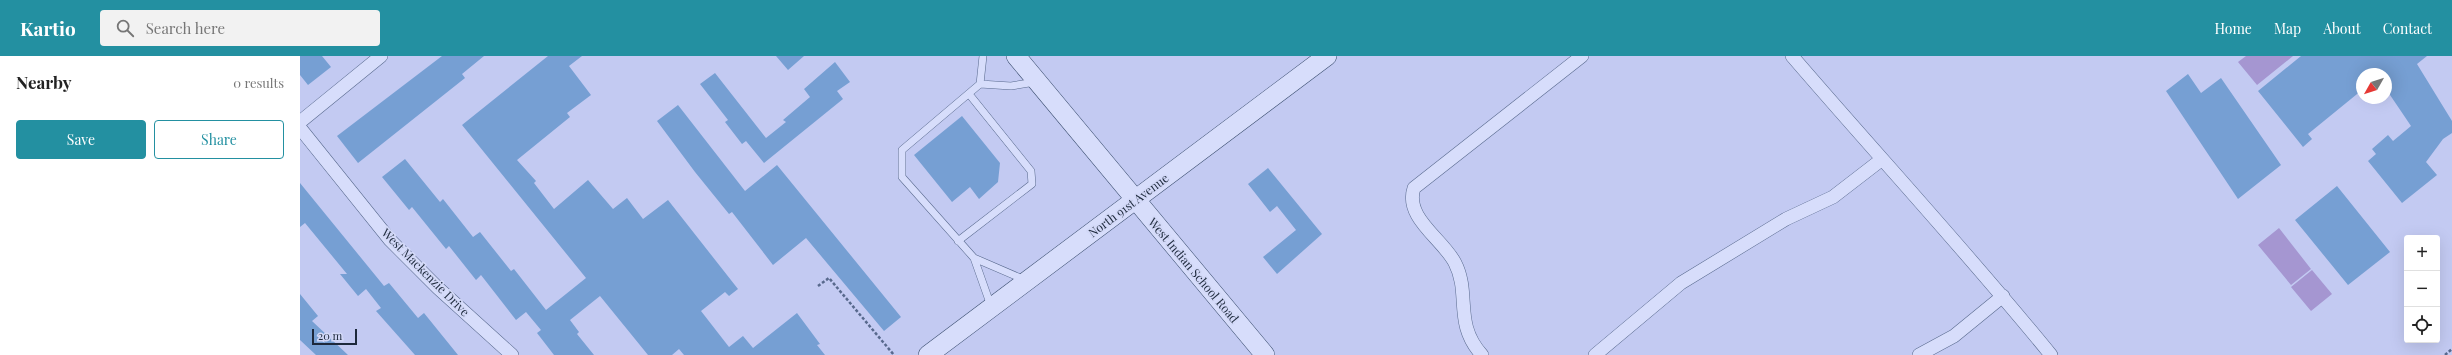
<!DOCTYPE html>
<html lang="en">
<head>
<meta charset="utf-8">
<style>
  body { margin:0; font-family:"Playfair Display",serif; background:#f2f2f2; color:#222 }
  .controls { position:absolute; right:12px; bottom:12px; display:grid; overflow:hidden; border-radius:4px; box-shadow:0 4px 16px #0002 }
  .controls button { width:36px; height:36px; display:grid; place-items:center; padding:0; border:0; border-bottom:1px solid #e0e0e0; background:#fff; color:#222; font:20px sans-serif }
  .compass { position:absolute; left:2056px; top:12px; width:36px; height:36px; border-radius:50%; background:#fff; box-shadow:0 4px 16px #0002; rotate:231deg }
  .scale { position:absolute; left:12px; bottom:10px; width:45px; box-sizing:border-box; padding-left:4px; border:2px solid #1d293c; border-top:0; font-size:11px; line-height:14px; white-space:nowrap; color:#1d293c; -webkit-text-stroke:3px #d3d9f8; paint-order:stroke }
  .list { margin:0; padding:0; list-style:none }
  h2 { display:flex; justify-content:space-between; align-items:center; height:52px; margin:0; padding:0 16px; font-size:17px }
  h2 small { font-size:13px; font-weight:400; color:#767676 }
  .actions { display:flex; gap:8px; padding:12px 16px }
  .actions a { flex:1; padding:9px 0; border:1px solid #2390a1; border-radius:4px; text-align:center; font-size:14px; color:#2390a1 }
  .actions .main { background:#2390a1; color:#fff }
  .icon { flex:none; width:22px; height:22px; fill:none; stroke:currentColor; stroke-width:2; stroke-linecap:round; stroke-linejoin:round }
  .map { position:relative; flex:none; width:2152px; height:299px; overflow:hidden }
  header { display:flex; align-items:center; gap:24px; box-sizing:border-box; height:56px; padding:0 20px; background:#2390a1; color:#fff }
  header strong { font-size:19px }
  nav { display:flex; gap:22px; margin-inline-start:auto; font-size:14px }
  .search { width:280px; height:36px; background:#f2f2f2; display:flex; align-items:center; gap:10px; box-sizing:border-box; padding:0 14px; border-radius:4px; color:#767676; font-size:15px }
  main { display:flex }
  aside { flex:1; background:#fff }
  .map>svg:first-child { display:block }
  .green { fill:#a596d1 }
  .building { fill:#769fd3 }
  .lines { fill:none; stroke-linecap:round; stroke-linejoin:round }
  .service-casing { stroke:#58698d; stroke-width:8 }
  .minor-casing { stroke:#58698d; stroke-width:14 }
  .secondary-casing { stroke:#3b4e6f; stroke-width:20 }
  .path { stroke:#58698d; stroke-width:2.5; stroke-dasharray:3 2; stroke-linecap:butt }
  .service { stroke:#d7ddfb; stroke-width:7 }
  .minor { stroke:#d7ddfb; stroke-width:13 }
  .secondary { stroke:#d7ddfb; stroke-width:19 }
  .labels { text-anchor:middle; dominant-baseline:central; stroke-width:3.5; stroke-linejoin:round; paint-order:stroke }
  .street-label { font-size:12px; fill:#1d293c; stroke:#d3d9f8 }
</style>
</head>
<body>
<header>
<strong>Kartio</strong>
<div class="search"><svg class="icon" aria-label="search" viewBox="0 0 24 24"><circle cx="10" cy="10" r="6"/><path d="M15 15l6 6"/></svg>Search here</div>
<nav><a>Home</a><a>Map</a><a>About</a><a>Contact</a></nav>
</header>
<main>
<aside>
<h2>Nearby<small>0 results</small></h2>
<ul class="list">
</ul>
<div class="actions"><a class="main">Save</a><a>Share</a></div>
</aside>
<div class="map">
<svg width="2152" height="299" viewBox="0 0 2152 299">
  <rect width="100%" height="100%" fill="#c3caf2"/>
  <path class="green" d="M1946 0H1993L1957 29 1938 6Z
    M1979 172 2011 213 1991 229 1958 189Z
    M2012 214 2032 238 2011 255 1991 231Z"/>
  <path class="building" d="M0 0H22L31 11 8 29 0 19Z
    M142 0H184L162 18 165 22 58 107 37 80Z
    M248 0H282L269 10 291 39 267 57 270 61 217 104 236 125 234 127 254 153 288 124 313 153 327 142 343 163 368 144 438 233 429 240 425 236 401 255 429 291 443 280 453 292 497 257 520 288 517 289 525 299H384L379 293 372 299H348L300 240 270 264 279 276 277 278 294 299H254L237 277 241 274 226 256 216 264 181 219 176 224 149 190 146 193 112 151 109 154 82 121 105 103 140 146 143 143 173 181 180 176 211 215 214 213 246 254 286 222 162 69Z
    M476 0H504L488 14Z
    M2001 0H2127L2117 8 2152 65V77L2143 83 2126 106 2137 119 2102 147 2068 105 2076 98 2072 93 2088 79 2093 85 2111 70 2086 33V18H2062V34L2008 78 2012 83 2003 91 1958 35Z
    M535 6 550 26 537 35 543 43 464 107 446 85 442 88 425 66 428 64 400 28 415 17 466 82 486 66 483 64 510 41 504 33Z
    M1888 18 1901 37 1921 22 1981 109 1938 143 1866 35Z
    M378 49 445 135 477 109 601 261 584 275 506 182 473 209 432 156 429 158 395 116 357 65Z
    M662 60 700 107 698 126 679 143 670 131 652 146 614 99Z
    M968 112 1022 178 977 218 963 201 996 174 977 150 970 156 948 128Z
    M0 127 84 230 89 227 118 262 124 257 158 299H115L76 255 81 252 66 233 58 240 40 218H47L5 167 0 171Z
    M2037 130 2090 196 2048 229 1995 164Z
    M0 238 18 260 12 265 48 299H16L0 284Z"/>
  <g class="lines">
    <defs>
      <path id="service" d="M683 0 680 28 602 94V121L674 202 691 250
        M680 28 711 30 735 26
        M658 185 732 128 731 115 669 38
        M674 202 725 224"/>
      <path id="minor" d="M1492 0C1578 100 1668 197 1751 299
        M0 66 81 0
        M0 72 90 184 138 232 212 299
        M1182 299C1153 267 1171 238 1155 207 1143 183 1104 162 1114 132L1282 0
        M1295 299 1381 227 1486 163 1533 141 1581 104
        M1619 299 1654 280 1703 240"/>
      <path id="secondary" d="M716 0 965 299
        M628 299 1027 0"/>
    </defs>
    <use href="#service" class="service-casing"/>
    <use href="#minor" class="minor-casing"/>
    <use href="#secondary" class="secondary-casing"/>
    <path class="path" d="M518 230 529 222 594 299
      M2145 299 2152 293"/>
    <use href="#service" class="service"/>
    <use href="#minor" class="minor"/>
    <use href="#secondary" class="secondary"/>
  </g>
  <g class="labels">
    <g class="street-label">
      <text transform="translate(828 149) rotate(-37)">North 91st Avenue</text>
      <text transform="translate(894 214) rotate(50)">West Indian School Road</text>
      <text transform="translate(126 216) rotate(45)">West Mackenzie Drive</text>
    </g>
  </g>
</svg>
<div class="controls">
<button>+</button>
<button>−</button>
<button><svg class="icon" aria-label="locate" viewBox="0 0 24 24"><circle cx="12" cy="12" r="6"/><path d="M12 2v4M12 18v4M2 12h4M18 12h4"/></svg></button>
</div>
<svg class="compass" viewBox="-18 -18 36 36"><path d="M0-13l5 13h-10z" fill="#e53935"/><path d="M0 13l5-13h-10z" fill="#767676"/></svg>
<div class="scale">20 m</div>
</div>
</main>
</body>
</html>
